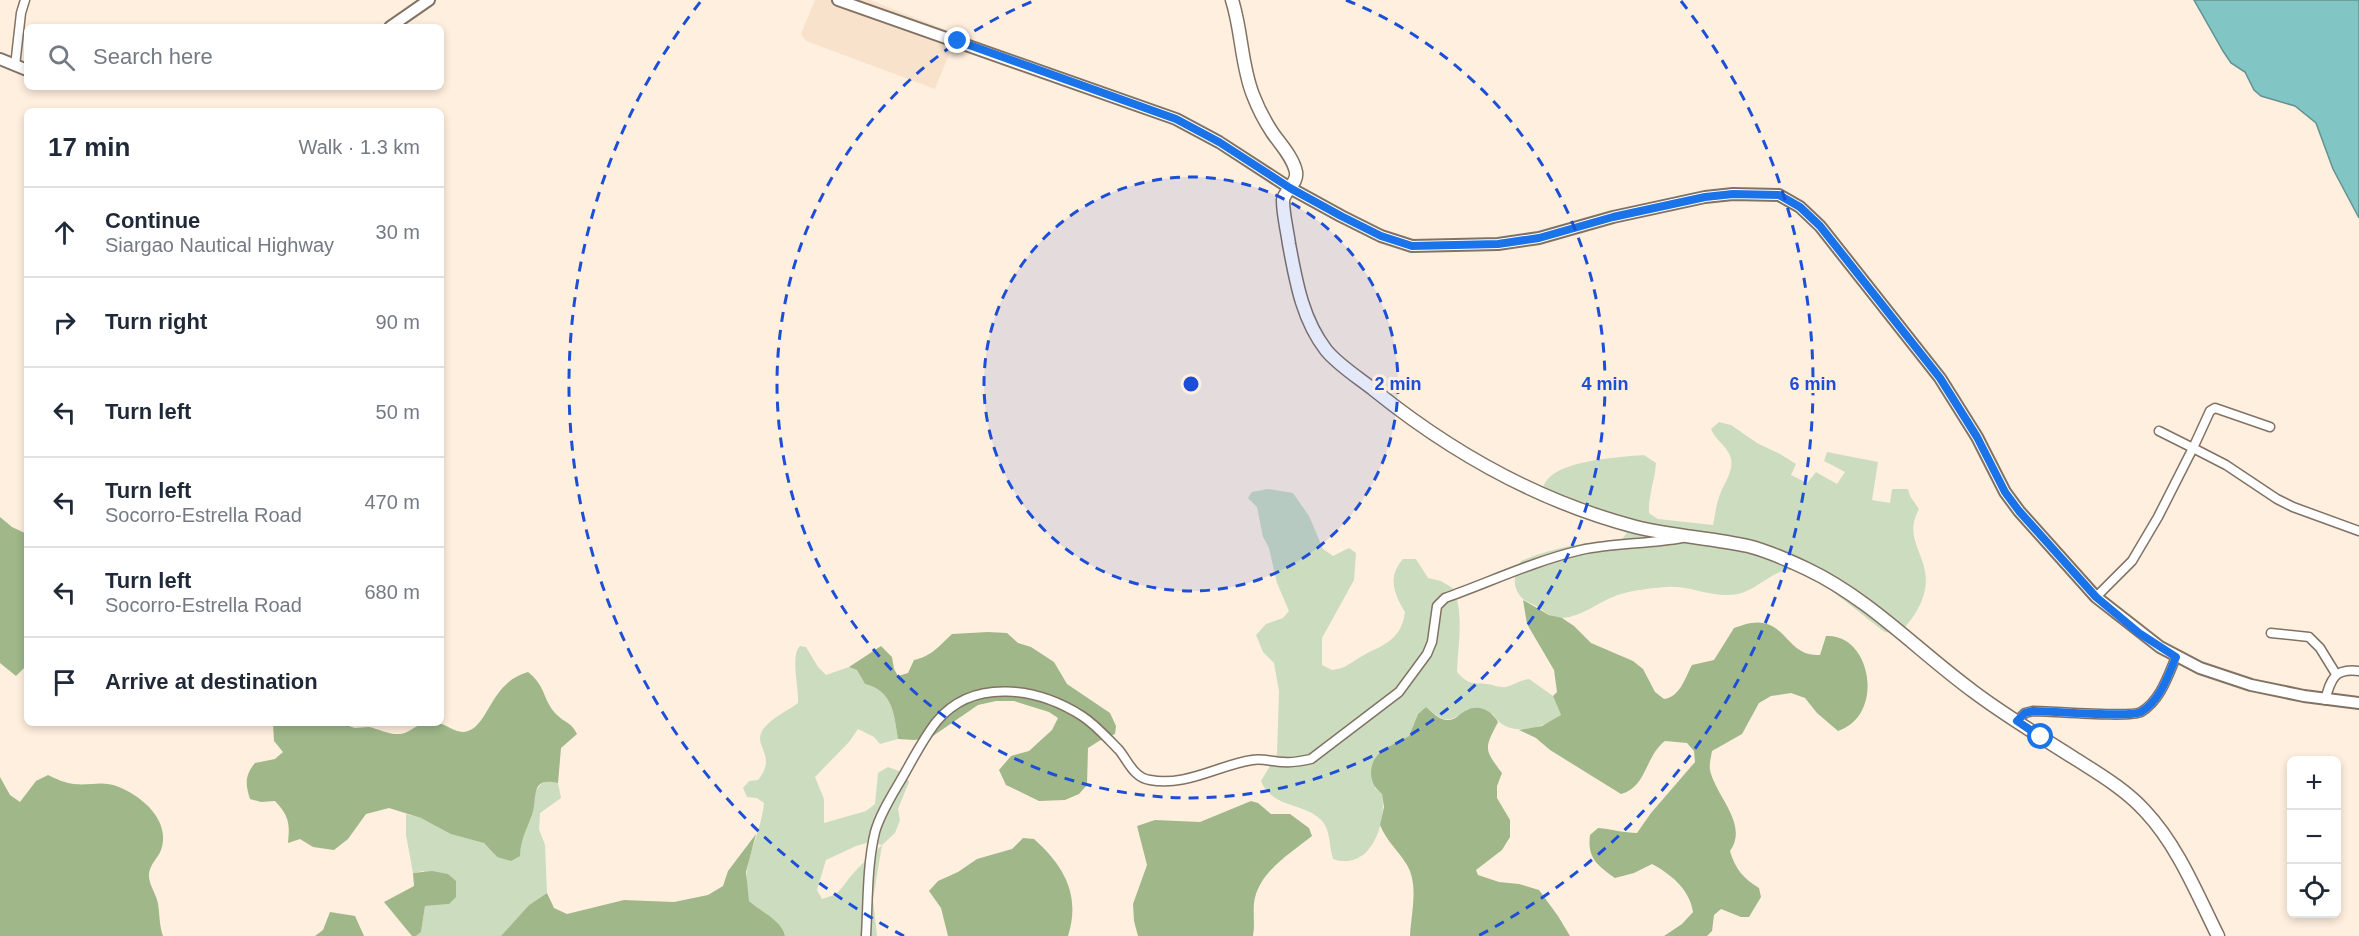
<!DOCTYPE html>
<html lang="en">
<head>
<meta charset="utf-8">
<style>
  body { margin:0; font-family:Helvetica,sans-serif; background:#f2f2f3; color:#1f2937 }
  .controls { position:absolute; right:18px; bottom:18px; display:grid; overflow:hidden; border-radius:9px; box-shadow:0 3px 9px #0003 }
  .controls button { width:54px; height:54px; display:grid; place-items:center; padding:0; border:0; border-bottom:2px solid #e0e1e3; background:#fff; color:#1f2937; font:30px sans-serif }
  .stop { position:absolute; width:18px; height:18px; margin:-14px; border:4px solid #1a73e8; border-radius:50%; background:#fff }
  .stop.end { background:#1a73e8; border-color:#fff; box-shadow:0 2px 6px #0008 }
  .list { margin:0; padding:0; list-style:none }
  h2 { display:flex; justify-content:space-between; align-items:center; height:78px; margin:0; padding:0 24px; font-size:26px }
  h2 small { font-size:20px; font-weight:400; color:#747a83 }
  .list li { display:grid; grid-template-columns:39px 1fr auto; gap:18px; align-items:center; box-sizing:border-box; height:90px; padding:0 24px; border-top:2px solid #e0e1e3 }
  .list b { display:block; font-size:22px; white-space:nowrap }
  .list p { margin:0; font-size:20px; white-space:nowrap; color:#747a83 }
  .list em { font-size:20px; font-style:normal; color:#747a83 }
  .icon { flex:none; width:33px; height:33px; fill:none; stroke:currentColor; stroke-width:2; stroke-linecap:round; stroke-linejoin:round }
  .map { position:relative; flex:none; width:2359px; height:936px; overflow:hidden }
  .search { position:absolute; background:#fff; box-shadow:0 3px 9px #0003; left:24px; top:24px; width:420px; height:66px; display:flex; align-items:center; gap:15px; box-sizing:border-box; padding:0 21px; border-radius:9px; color:#747a83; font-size:22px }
  .panel { position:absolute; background:#fff; box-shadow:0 3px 9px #0003; left:24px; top:108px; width:420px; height:618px; border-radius:9px }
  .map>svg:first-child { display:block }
  .built { fill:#f8e2cc }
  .green { fill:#ccdcbf; fill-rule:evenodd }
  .forest { fill:#9fb789 }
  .water { fill:#81c5c5; stroke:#649290; stroke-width:1.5 }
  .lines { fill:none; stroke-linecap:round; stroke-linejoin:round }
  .minor-casing { stroke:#817264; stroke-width:11 }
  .tertiary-casing { stroke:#817264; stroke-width:14 }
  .secondary-casing { stroke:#817264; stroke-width:15 }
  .minor { stroke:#fff; stroke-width:8 }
  .tertiary { stroke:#fff; stroke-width:10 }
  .secondary { stroke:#fff; stroke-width:12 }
  .route { stroke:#1a73e8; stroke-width:8 }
  .ring { fill:none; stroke:#1d4ed8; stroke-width:3; stroke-dasharray:10 8 }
  .centre { fill:#1d4ed8; stroke:#ffefde; stroke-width:3 }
  .ring-label { font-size:18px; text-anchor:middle; font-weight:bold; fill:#1d4ed8; stroke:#ffefde; stroke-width:6; stroke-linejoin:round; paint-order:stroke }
</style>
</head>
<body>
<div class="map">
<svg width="2359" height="936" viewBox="0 0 2359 936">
  <rect width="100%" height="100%" fill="#ffefde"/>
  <path class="built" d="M815 0H870L957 34 935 89 806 41 801 34Z"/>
  <path class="green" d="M1719 422 1731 425 1757 443 1780 454 1796 464 1791 475 1807 483 1816 472 1837 484 1845 472 1824 461 1827 452 1878 462 1872 500 1890 503 1892 489H1908L1910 496 1919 509C1903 538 1926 553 1926 581 1925 602 1913 619 1899 634L1885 632C1865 618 1813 571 1791 570 1776 568 1756 590 1738 594 1713 599 1691 585 1666 587 1652 588 1635 590 1621 594 1602 599 1583 617 1562 618 1553 618 1545 612 1538 607 1533 604 1526 602 1522 598 1511 586 1514 573 1521 561 1553 547 1587 542 1622 539L1627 533 1552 506 1540 497C1542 492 1543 484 1547 480 1562 460 1620 457 1644 455L1656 463C1655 480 1648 496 1649 513L1658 519 1713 525C1715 516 1716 506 1719 497 1724 482 1738 467 1728 452 1723 443 1715 439 1711 429Z
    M1268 489 1293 493 1309 516 1323 549 1333 556 1349 548 1356 553 1354 580 1322 638V665L1332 670C1345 668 1346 666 1357 659 1380 645 1401 643 1405 612 1394 594 1387 577 1403 559H1416L1428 578 1441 581 1454 589C1464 617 1458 643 1457 672 1470 686 1471 682 1487 684 1494 685 1499 688 1506 687 1514 685 1520 680 1529 679L1553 696 1561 715C1542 729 1507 739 1493 714L1468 709C1448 724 1444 722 1426 707L1418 714 1409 736 1397 744 1375 788 1382 794C1387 823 1371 872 1333 859 1329 847 1331 833 1323 822 1309 805 1284 808 1269 793 1265 790 1263 785 1261 781L1277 754 1279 691 1274 663 1263 652 1256 635 1266 624 1283 618 1289 611 1277 583 1269 548 1263 537 1257 507 1248 498 1252 492Z
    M800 646 806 647 818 667 826 675 849 667 857 670 865 684C893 691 894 714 898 739L880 744 874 737 858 729 849 742 815 777 824 799V823L866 811 875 804 878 773 888 767 904 773 909 782 898 809 900 820 895 833 882 845 873 899 877 936H785C782 920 761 912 749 901 740 860 760 841 764 803L757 798 747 797 743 788 749 781 758 780C779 754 750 746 764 728 772 718 787 711 798 703 799 687 790 656 800 646ZM870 842 882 845C872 855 860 865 851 876 840 889 841 894 822 899L817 890 826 860 856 846Z
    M548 781 558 783 561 798 540 813 539 829 545 845 547 893 529 905 501 936H416L421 932 425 906 449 904 424 871 413 873 406 835V814L421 818 484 843 497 857 520 855 521 841 532 815 534 793 542 783Z"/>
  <path class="forest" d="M0 517 12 527 27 534V637L25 667 16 676 0 663Z
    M1523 600 1549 615 1562 618 1574 626 1591 643 1633 661 1643 669 1655 692 1664 699C1680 697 1685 678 1692 665L1714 660 1734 628C1743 625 1753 621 1763 623 1787 627 1790 657 1820 655L1826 636C1871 633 1886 715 1838 731L1817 713 1805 698 1791 693 1771 696 1759 703 1742 734 1712 751C1711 757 1709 764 1710 770 1716 797 1749 824 1730 851 1735 869 1744 879 1759 888L1761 897 1749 917H1741L1721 909 1714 915 1712 931 1707 936H1664L1682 924 1693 912C1690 890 1671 874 1652 864L1634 873 1615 878C1597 865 1587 858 1590 835L1598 828C1612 829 1624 833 1637 833L1651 813 1695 762 1694 751 1687 743 1665 741C1645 756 1647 787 1621 794L1550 750 1536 738 1519 730 1542 726 1561 715 1553 696 1557 692 1554 670 1527 624Z
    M988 632 1007 633 1018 643 1031 647 1054 662 1067 684 1110 713 1116 726 1115 734 1099 741 1088 748 1087 785 1079 794 1065 800 1039 801 1006 785 999 770 1011 756 1029 751 1052 730 1058 718 1049 712 1014 701H996L978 705 930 738 914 740 898 739C894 714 893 691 865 684L857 670 849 667 881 646 892 657 894 669 898 676 908 673 914 660C932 656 939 646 952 634Z
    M528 672C547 687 542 700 557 715 565 723 571 722 577 734L561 748 558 783C529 776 538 798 532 815 526 831 521 838 520 856L511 861 497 857 484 843 451 834 421 818 389 808 366 814 348 839 334 850 313 847 300 839 288 843C290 823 289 816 275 801L261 802 250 799C245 784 245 775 255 763L275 759 283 752 274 741 273 723C292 723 324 719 342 723 346 724 350 727 355 728 359 728 364 727 369 727 379 729 389 735 400 734 413 733 418 719 438 723 448 725 457 735 468 731 489 724 491 682 528 672Z
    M1426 707C1432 712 1438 719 1446 720 1456 721 1458 714 1467 710 1479 704 1492 711 1498 722 1484 749 1484 749 1502 773L1497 786V798L1510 820V837L1502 850 1476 870 1478 875 1499 882 1519 884 1539 890 1558 916 1570 936H1410C1411 914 1419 885 1407 865 1398 850 1387 842 1380 825L1384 807 1382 794C1375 788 1372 783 1371 774 1371 750 1393 746 1409 736L1418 714Z
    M48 775C56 779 65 783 74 784 91 786 102 780 119 787 143 797 171 821 161 850 158 858 150 864 149 874 148 884 157 895 158 904 160 916 159 925 163 936H0V777L10 795 20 802 36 781Z
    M1251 801 1258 803 1271 814H1290L1309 828 1312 836C1291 853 1258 872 1254 903 1253 914 1255 925 1253 936H1138L1134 921 1133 904 1147 865 1137 826 1155 820 1200 822Z
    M756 834 746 872 749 901C761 912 782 920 785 936H501L529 905 547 893 554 908 567 914 624 900 674 902 708 895 723 886 728 871Z
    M1023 838 1034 839C1064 866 1081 895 1068 936H948L941 908 929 891 938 881 958 872 977 859 1012 849Z
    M432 871 448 874 456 881V897L449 904 425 906 421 932 416 936H412L384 902 414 886 413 873Z
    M330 912 355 916 364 936H315L323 930Z"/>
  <path class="water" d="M2194 0H2359V218L2333 169 2316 123 2295 106 2261 96 2254 90 2245 72 2231 63 2223 51Z"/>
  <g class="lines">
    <defs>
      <path id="minor" d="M15 66 21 13 25 0
        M2270 427 2215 408 2210 411 2193 448 2226 465 2277 499 2293 507 2359 531
        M2096 597 2132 561 2158 517 2193 448 2159 431
        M2271 633 2309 637 2320 648 2336 674
        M2325 700C2331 679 2334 668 2359 671
        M2017 721 2025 713 2033 711C2052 711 2130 718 2141 712 2160 701 2168 676 2176 657
        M866 936C868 902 867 865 875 832 881 811 895 791 906 771 915 755 925 736 937 721 974 677 1038 688 1082 716 1096 725 1107 738 1119 750 1128 761 1134 778 1150 780 1185 787 1219 765 1252 760 1263 758 1273 762 1284 762 1293 763 1302 761 1311 759L1399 692 1427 654 1432 642 1437 606 1445 598C1490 582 1534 561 1581 550 1614 543 1649 544 1682 538"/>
      <path id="tertiary" d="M838 0 1176 119 1219 142 1290 188 1341 216 1381 236 1412 246 1498 244 1539 238 1613 217 1705 197 1733 194 1779 195 1800 207 1820 226 1940 378 1977 437 2005 492 2019 511 2096 597 2160 647 2200 668 2251 685 2304 696 2359 703
        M390 27 429 0
        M0 59 27 70"/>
      <path id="secondary" d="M1232 0C1242 31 1241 65 1253 95 1258 108 1264 120 1272 132 1280 144 1293 157 1296 172 1298 183 1285 190 1283 200 1283 215 1287 229 1289 244 1296 281 1302 319 1326 350 1338 365 1359 378 1374 390 1451 452 1540 502 1636 527 1673 536 1711 538 1748 546 1768 551 1788 560 1807 569 1870 599 1918 651 1974 692 2006 716 2041 737 2074 758 2099 774 2125 789 2145 811 2178 846 2197 894 2218 936"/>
    </defs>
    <use href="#minor" class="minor-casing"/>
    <use href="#tertiary" class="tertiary-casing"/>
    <use href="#secondary" class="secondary-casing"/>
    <use href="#minor" class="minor"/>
    <use href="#tertiary" class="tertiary"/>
    <use href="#secondary" class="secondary"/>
  </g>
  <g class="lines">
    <path class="route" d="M958 41 1176 119 1219 142 1290 188 1341 216 1381 236 1412 246 1498 244 1539 238 1613 217 1705 197 1733 194 1779 195 1800 207 1820 226 1940 378 1977 437 2005 492 2019 511 2096 597 2139 633 2176 657C2168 676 2160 701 2141 712 2130 718 2052 711 2033 711L2025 713 2017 721 2041 737"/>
  </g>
  <circle cx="1191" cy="384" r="207" fill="#1d4ed8" fill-opacity=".12"/>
  <g class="ring">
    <circle cx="1191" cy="384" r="207"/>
    <path d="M1346 0A414 414 0 1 1 1036 0"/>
    <path d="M904 936A622 622 0 0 1 701 1M1681 1A622 622 0 0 1 1478 936"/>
  </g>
  <circle cx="1191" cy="384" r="9" class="centre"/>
  <g class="ring-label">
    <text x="1398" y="390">2 min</text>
    <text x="1605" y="390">4 min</text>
    <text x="1813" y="390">6 min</text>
  </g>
</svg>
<div class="controls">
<button>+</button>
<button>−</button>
<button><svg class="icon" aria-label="locate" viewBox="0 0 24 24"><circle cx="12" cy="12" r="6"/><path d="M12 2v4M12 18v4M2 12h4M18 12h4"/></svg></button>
</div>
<div class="stop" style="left:2041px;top:737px"></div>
<div class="stop end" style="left:958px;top:41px"></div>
<div class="search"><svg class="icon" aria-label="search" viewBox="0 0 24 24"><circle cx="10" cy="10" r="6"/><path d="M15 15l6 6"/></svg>Search here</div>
<section class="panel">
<h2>17 min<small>Walk · 1.3 km</small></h2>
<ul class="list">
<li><svg class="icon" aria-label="ahead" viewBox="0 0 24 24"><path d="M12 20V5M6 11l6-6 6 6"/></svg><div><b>Continue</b><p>Siargao Nautical Highway</p></div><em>30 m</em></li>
<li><svg class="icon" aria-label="right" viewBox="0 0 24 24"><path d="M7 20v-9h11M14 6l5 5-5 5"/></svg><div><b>Turn right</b></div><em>90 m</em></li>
<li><svg class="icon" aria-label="left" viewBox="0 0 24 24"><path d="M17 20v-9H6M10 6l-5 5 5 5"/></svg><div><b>Turn left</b></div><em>50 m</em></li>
<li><svg class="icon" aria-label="left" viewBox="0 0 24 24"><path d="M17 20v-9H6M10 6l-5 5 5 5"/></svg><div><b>Turn left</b><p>Socorro-Estrella Road</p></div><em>470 m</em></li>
<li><svg class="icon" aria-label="left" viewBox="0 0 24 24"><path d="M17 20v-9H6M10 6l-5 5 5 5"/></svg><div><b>Turn left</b><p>Socorro-Estrella Road</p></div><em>680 m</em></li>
<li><svg class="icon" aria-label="arrive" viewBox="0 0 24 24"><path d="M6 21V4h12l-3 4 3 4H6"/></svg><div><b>Arrive at destination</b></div></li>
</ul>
</section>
</div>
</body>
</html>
